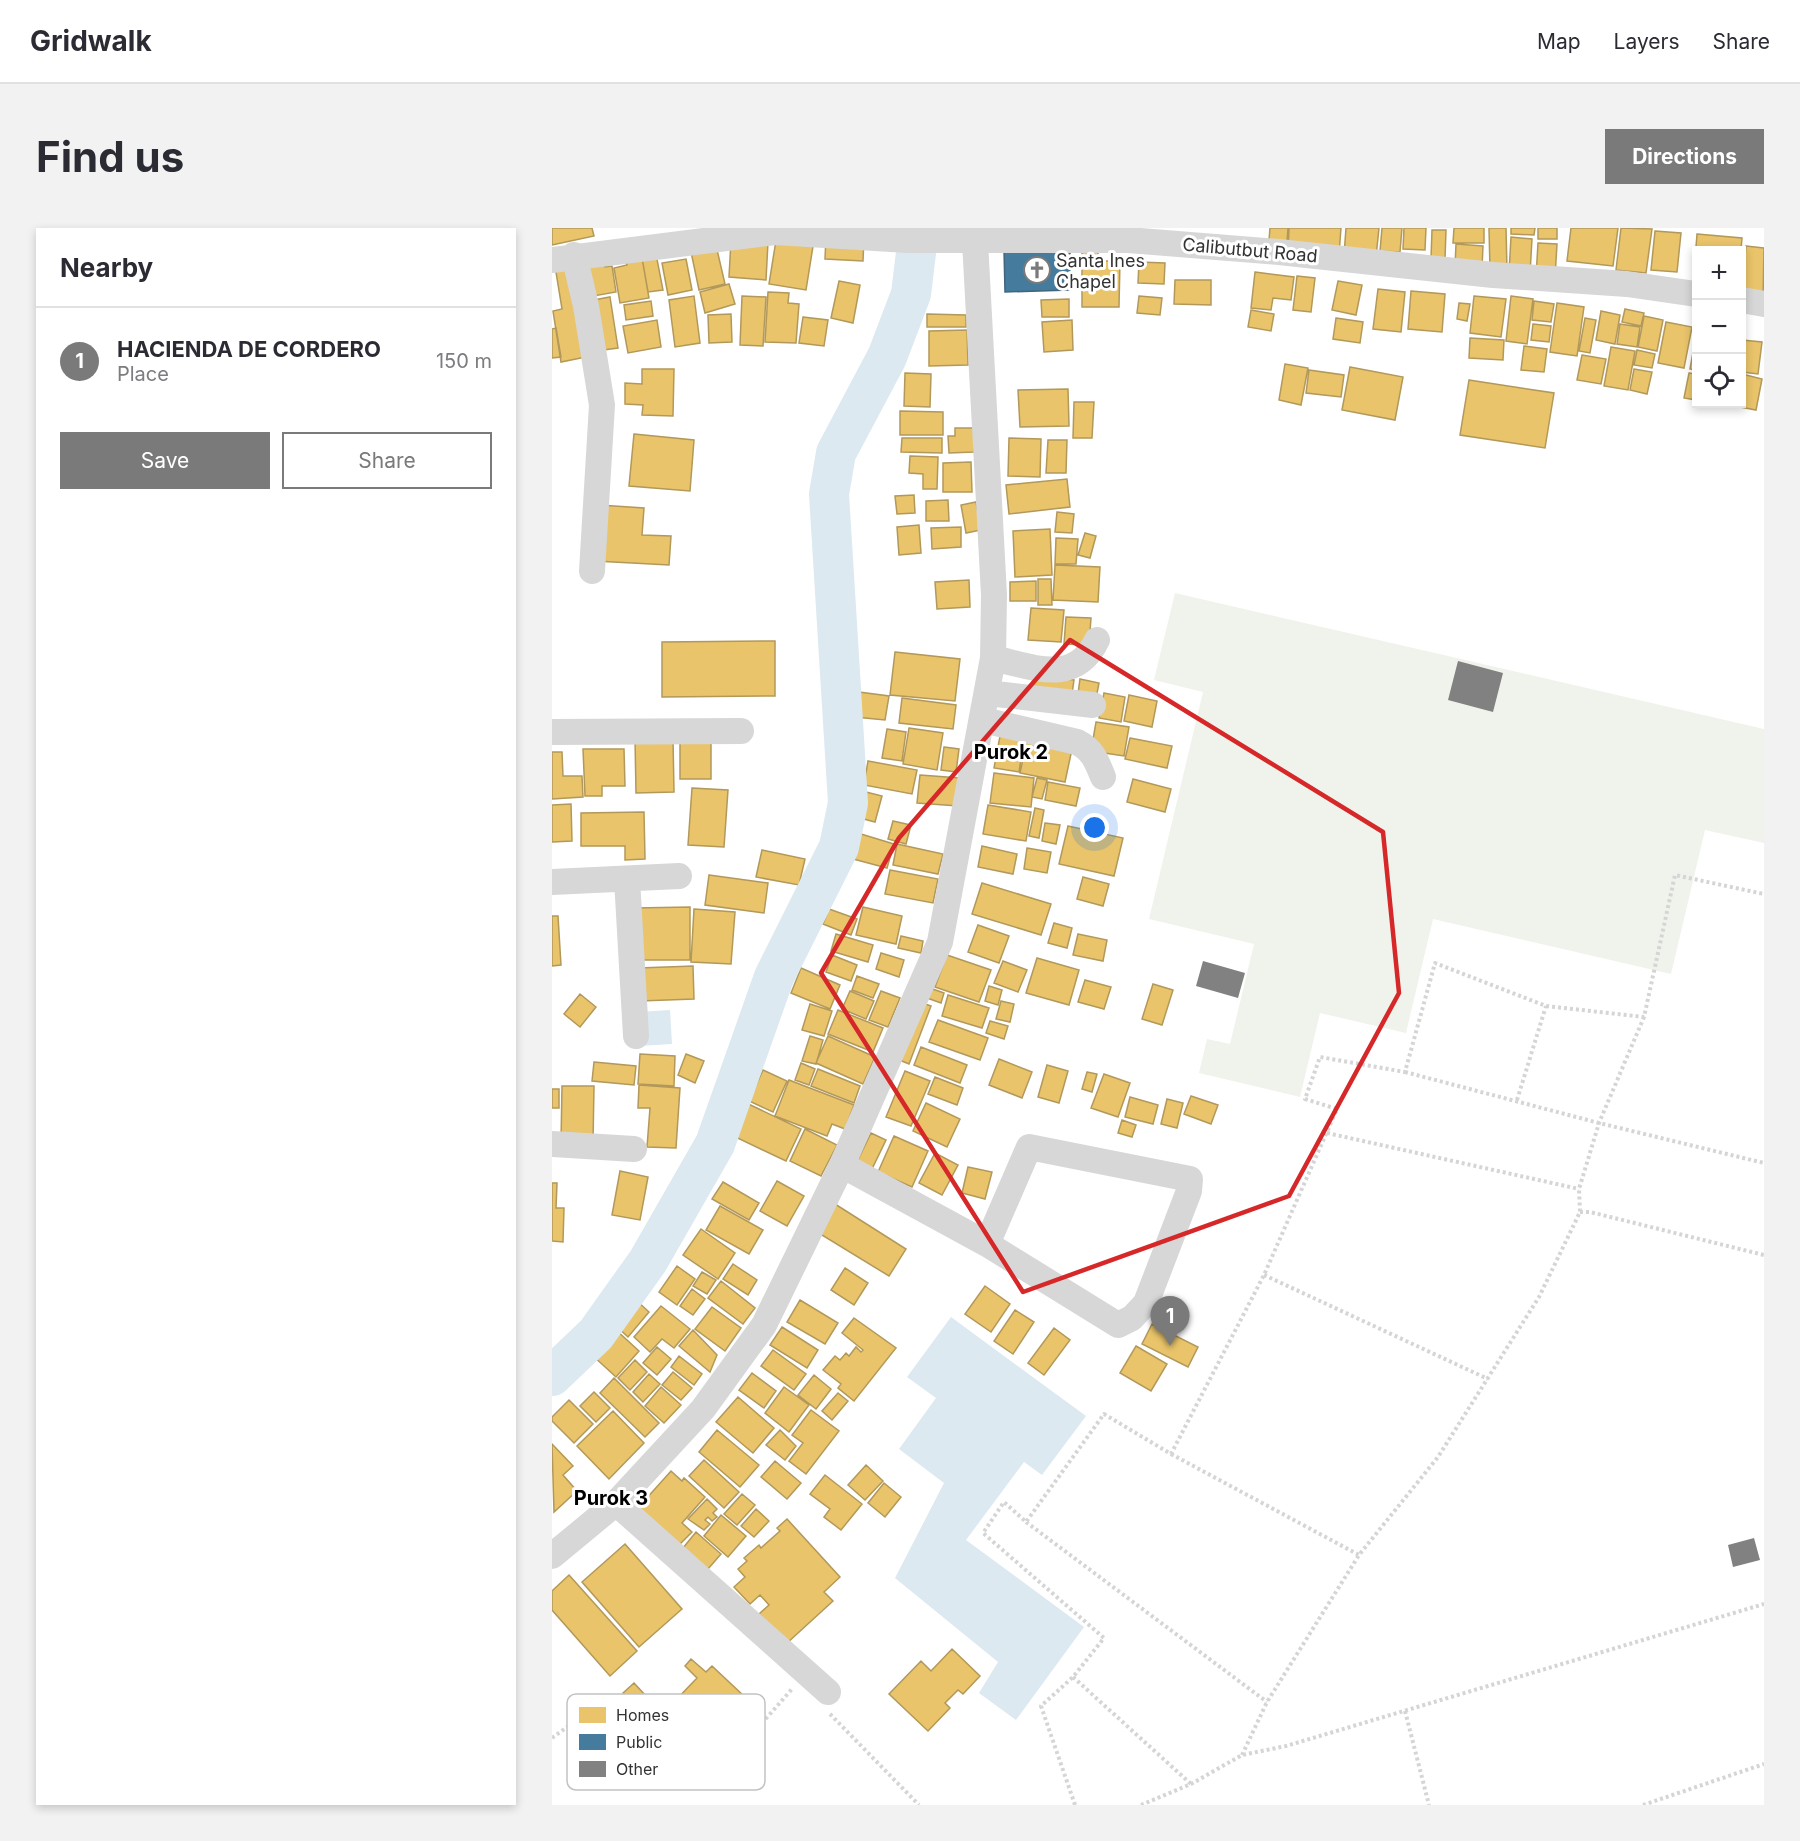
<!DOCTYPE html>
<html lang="en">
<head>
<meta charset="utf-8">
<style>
  body { margin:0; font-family:Inter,sans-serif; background:#f2f2f3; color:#2b2b33 }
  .controls { position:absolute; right:18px; top:18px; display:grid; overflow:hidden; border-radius:0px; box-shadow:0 3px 9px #0003 }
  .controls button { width:54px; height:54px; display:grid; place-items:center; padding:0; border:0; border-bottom:2px solid #e1e1e2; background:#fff; color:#2b2b33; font:30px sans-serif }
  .you { position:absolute; left:543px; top:600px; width:21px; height:21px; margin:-15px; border:4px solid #fff; border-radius:50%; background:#1a73e8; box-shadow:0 0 0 9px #1a73e833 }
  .badge { display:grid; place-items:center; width:39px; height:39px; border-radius:50%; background:#7a7a7a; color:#fff; font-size:20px; font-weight:700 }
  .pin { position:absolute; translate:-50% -50px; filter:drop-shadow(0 2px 3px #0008) }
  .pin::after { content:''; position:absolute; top:32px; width:21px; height:18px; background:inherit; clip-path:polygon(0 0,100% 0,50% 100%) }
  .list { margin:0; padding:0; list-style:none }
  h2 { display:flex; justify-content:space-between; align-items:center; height:78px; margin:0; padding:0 24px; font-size:26px }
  h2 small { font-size:20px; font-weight:400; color:#7c7c81 }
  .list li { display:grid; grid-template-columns:39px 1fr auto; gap:18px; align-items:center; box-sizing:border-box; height:108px; padding:0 24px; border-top:2px solid #e1e1e2 }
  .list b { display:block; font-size:22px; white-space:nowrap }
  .list p { margin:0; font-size:20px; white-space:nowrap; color:#7c7c81 }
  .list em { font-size:20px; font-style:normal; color:#7c7c81 }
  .actions { display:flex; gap:12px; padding:18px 24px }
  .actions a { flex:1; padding:14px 0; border:2px solid #7a7a7a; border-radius:0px; text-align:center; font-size:21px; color:#7a7a7a }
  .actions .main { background:#7a7a7a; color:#fff }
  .icon { flex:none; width:33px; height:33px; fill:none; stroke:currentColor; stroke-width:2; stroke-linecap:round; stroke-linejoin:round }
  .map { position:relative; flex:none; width:1212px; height:1577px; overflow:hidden; border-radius:0px }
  header { display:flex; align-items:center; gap:36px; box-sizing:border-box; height:84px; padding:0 30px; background:#fff; border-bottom:2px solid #e1e1e2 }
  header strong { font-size:28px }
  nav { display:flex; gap:33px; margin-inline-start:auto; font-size:21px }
  .intro { display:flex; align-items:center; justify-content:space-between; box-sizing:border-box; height:144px; padding:0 36px }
  h1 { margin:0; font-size:42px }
  .button { padding:15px 27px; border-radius:0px; background:#7a7a7a; color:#fff; font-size:21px; font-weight:700 }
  main { display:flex; gap:36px; padding:0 36px }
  aside { flex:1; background:#fff; border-radius:0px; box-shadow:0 3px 9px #0003 }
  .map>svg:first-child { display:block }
  .green { fill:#f0f3ec }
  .water { fill:#dce9f1 }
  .homes { fill:#e9c46a; stroke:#b2985a; stroke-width:1.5 }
  .public { fill:#457b9d; stroke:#40657d; stroke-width:1.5 }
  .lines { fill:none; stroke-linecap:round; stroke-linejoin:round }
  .river { stroke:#dce9f1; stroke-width:40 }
  .building { fill:#818181 }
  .path { stroke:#d5d5d5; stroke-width:4; stroke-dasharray:3 3; stroke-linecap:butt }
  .minor { stroke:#d7d7d7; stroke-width:26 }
  .marked { fill:none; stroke:#d62828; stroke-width:4.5; stroke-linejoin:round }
  .labels { text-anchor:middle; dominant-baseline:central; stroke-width:6; stroke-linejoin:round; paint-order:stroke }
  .street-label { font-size:18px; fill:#333; stroke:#fff }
  .poi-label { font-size:18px; fill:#333; stroke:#fff; text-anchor:start }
  .neighbourhood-label { font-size:20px; font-weight:bold; fill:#000; stroke:#fff }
  .key { fill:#fff; stroke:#c2c2c2; stroke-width:1.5 }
  .key-label { font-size:16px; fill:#333 }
</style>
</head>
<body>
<header>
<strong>Gridwalk</strong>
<nav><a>Map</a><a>Layers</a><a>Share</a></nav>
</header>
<div class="intro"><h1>Find us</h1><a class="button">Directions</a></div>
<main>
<aside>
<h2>Nearby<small></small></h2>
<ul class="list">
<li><span class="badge">1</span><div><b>HACIENDA DE CORDERO</b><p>Place</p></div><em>150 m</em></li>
</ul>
<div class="actions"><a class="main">Save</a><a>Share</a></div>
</aside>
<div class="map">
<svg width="1212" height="1577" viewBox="0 0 1212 1577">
  <rect width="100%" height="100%" fill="#fff"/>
  <path class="green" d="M623 365 1212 501V615L1153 602 1119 746 881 691 854 805 768 785 748 869 647 845 655 811 678 816 702 716 597 691 651 464 602 452Z"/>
  <path class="water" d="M118 782 120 816 87 818 86 784Z
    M399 1089 534 1188 490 1247 472 1234 414 1312 532 1399 464 1492 427 1465 446 1434 343 1350 392 1255 347 1221 384 1170 355 1149Z"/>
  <path class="homes" d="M0 0H40L42 8 0 17Z
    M718 0H736L735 13 717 12Z
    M737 0H789L787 26 736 24Z
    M794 0H827L824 29 792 27Z
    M830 0H850L848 24 828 23Z
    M852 0H874L873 22 851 21Z
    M902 0H932V15H901Z
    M937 0H954L955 42H938Z
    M959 0H983L982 7 959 6Z
    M986 0H1005V11H986Z
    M1019 0H1066L1061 38 1015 33Z
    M1069 0 1100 1 1094 45 1064 42Z
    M880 2H894L893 31H879Z
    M1103 3 1129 5 1125 44 1099 42Z
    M225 6 262 12 254 62 217 56Z
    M1145 6 1190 10 1189 22H1144V60L1141 59Z
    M274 8 312 10 311 33 273 31Z
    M959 9 980 11 978 46 957 45Z
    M179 12 216 14 214 52 177 49Z
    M163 13 173 56 147 62 138 19Z
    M986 15 1005 16 1003 50 984 49Z
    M904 16 931 18 930 40 903 38Z
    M1194 18 1212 20 1211 71 1190 62Z
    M103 21 111 62 96 64 89 24Z
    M530 21H546V33H568L567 79H530Z
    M89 24 97 70 68 75 62 40 75 37 73 27Z
    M134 31 140 62 116 67 110 35Z
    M52 33 53 39 60 38 64 64 36 69 31 36Z
    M23 34 39 128 9 134 1 83 10 81 3 38Z
    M587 34 613 35 612 56 586 55Z
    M703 44 742 49 739 72 721 70 719 82 699 80Z
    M745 48 763 50 759 84 741 82Z
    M623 52H659V77L622 76Z
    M287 53 308 57 301 95 279 90Z
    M786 53 810 57 804 87 780 82Z
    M177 56 183 76 153 85 148 64Z
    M826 61 853 64 849 104 821 101Z
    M859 63 893 66 890 104 856 101Z
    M216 64 237 65 236 75 247 76 244 115 213 114Z
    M142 68 148 115 123 119 117 72Z
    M190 68 214 69 211 118 188 117Z
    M587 68 610 70 608 87 585 85Z
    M922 68 954 71 949 109 918 105Z
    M959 68 981 71 975 116 954 113Z
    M58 69 66 120 44 123 36 73Z
    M517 71V89H490L489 72Z
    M99 73 101 88 74 92 72 77Z
    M982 73 1002 76 999 94 980 92Z
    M907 75 918 76 915 93 905 91Z
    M1005 75 1032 79 1025 128 998 124Z
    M1073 81 1092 85 1089 98 1070 94Z
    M699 82 722 86 719 103 696 99Z
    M1049 83 1068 87 1063 116 1044 112Z
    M179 86 180 114 157 115 156 87Z
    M375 86 414 87V99H375Z
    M1092 88 1111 92 1105 123 1086 119Z
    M251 89 276 92 272 118 247 115Z
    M784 90 811 94 808 115 781 111Z
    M1033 90 1044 92 1038 125 1027 123Z
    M105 92 109 119 76 125 71 98Z
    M520 92 521 122 492 124 490 94Z
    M1114 94 1140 99 1132 140 1106 135Z
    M981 96 999 98 997 114 979 112Z
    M1068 96 1088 99 1085 119 1065 116Z
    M4 100 9 129 0 130V101Z
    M415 102 416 137 377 138V103Z
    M1144 108V142L1138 141Z
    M918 110 952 112 951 132 917 130Z
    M1190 112 1210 114 1206 146 1190 144Z
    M972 118 995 121 992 144 969 142Z
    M1059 119 1083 123 1076 162 1052 158Z
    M1085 122 1103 126 1100 140 1082 137Z
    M1030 127 1054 131 1049 156 1025 152Z
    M733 136 756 140 749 177 727 172Z
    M798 139 851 149 843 192 790 182Z
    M90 141H122L121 188 90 187 91 177 73 176V155L90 156Z
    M1082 141 1100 144 1095 166 1078 162Z
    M757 142 792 147 789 169 754 165Z
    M353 145 379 146 378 179 352 178Z
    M1137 145 1144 146V172L1132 170Z
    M1190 146 1210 151 1204 182 1173 176H1190Z
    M917 152 1002 165 993 220 908 207Z
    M516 161 517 198 468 199 466 162Z
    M522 174H542L540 210H521Z
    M348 183 391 184V207H348Z
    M403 200H422V224L397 225 396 208H403Z
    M82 206 142 212 138 263 77 258Z
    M350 210H390V225L349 224Z
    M457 210 489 211 488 249 456 248Z
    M496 212H515L514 245H494Z
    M358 228 386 229 385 261H371V246L357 245Z
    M419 234 420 264H391V235Z
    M515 251 518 279 457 286 454 257Z
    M362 267 363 285 345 286 343 268Z
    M396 272 397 293H374V273Z
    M424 274 429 302 414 305 409 277Z
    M47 277 92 280 90 307 119 308 117 337 43 333Z
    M505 284 522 286 520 305 503 304Z
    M367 297 369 325 347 327 345 299Z
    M409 299V319L380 321 379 300Z
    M498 301 500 347 463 349 461 303Z
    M533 305 544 308 538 330 526 327Z
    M504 310 526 311 524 336H503Z
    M503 337 548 339 546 374 501 372Z
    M486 351H499L500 377H486Z
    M417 352 418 379 385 381 383 354Z
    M484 353V373H458V354Z
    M479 380 512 382 509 414 476 412Z
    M514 389 539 390 537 417 512 416Z
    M223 413V468L110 469V414Z
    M343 424 408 431 403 473 338 467Z
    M482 447 522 452 519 473 479 468Z
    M528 451 547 455 543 476 525 473Z
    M307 464 337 468 333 492 303 489Z
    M552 465 573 469 569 494 547 490Z
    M577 467 605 473 600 499 572 493Z
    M350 470 404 477 401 501 347 495Z
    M544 494 577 499 572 528 539 523Z
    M357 500 391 505 385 542 351 536Z
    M335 501 354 504 350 533 330 530Z
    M448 508 472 512 467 544 442 540Z
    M128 509H159V551H128Z
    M578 510 620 518 615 540 573 531Z
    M83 511H121L122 564 84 565Z
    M475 512 520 521 513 554 468 545Z
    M392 519 407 521 404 544 389 542Z
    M31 521H72L73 558H50V568H33Z
    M0 524H10L11 548H30L31 569 0 571Z
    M316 533 365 542 360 566 312 557Z
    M442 545 482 550 479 579 438 575Z
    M368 547 408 550 406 578 365 575Z
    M485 550 495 552 490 571 480 569Z
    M581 551 619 561 613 584 575 574Z
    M496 554 528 560 524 578 493 572Z
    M140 560 176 562 172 619 136 617Z
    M310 563 330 568 323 594 304 589Z
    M19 576 20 613 0 614V577Z
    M436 577 479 584 474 613 431 606Z
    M483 580 492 582 487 610 477 608Z
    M92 584 93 631 73 632V618H29V585Z
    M341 593 359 597 354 616 336 611Z
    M493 595 508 597 504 616 490 613Z
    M516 598 571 610 562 648 507 636Z
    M309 606 342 616 335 640 301 631Z
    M345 616 391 626 386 646 341 637Z
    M430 618 465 626 461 646 426 639Z
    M475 620 499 624 495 645 472 641Z
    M210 622 253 631 247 657 204 649Z
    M338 642 386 651 381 675 333 666Z
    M157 647 216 655 212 685 153 677Z
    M531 649 557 656 551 678 525 671Z
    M430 655 499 676 489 707 420 686Z
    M138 679V732H82V680Z
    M311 679 350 688 344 716 304 707Z
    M142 681 183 684 179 736 139 734Z
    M277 681 305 691 299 707 271 696Z
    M0 688H6L9 737 0 738Z
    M502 695 520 700 515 720 496 715Z
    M426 697 457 708 447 735 416 724Z
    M284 706 321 717 316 734 279 723Z
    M526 706 555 712 551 733 521 727Z
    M349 708 371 713 369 725 346 720Z
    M329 725 352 732 347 749 324 741Z
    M280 727 305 737 299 753 274 744Z
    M395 727 439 742 427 774 383 759Z
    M485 730 527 742 517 777 474 765Z
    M451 733 475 742 466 764 442 755Z
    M141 738 142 771 88 773 87 740Z
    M249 740 288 757 278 781 239 765Z
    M305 748 327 756 321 770 300 762Z
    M533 752 559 759 552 781 526 774Z
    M601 756 621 762 610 797 590 791Z
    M437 758 450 762 446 777 433 773Z
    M378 760 392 765 389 775 375 770Z
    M298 763 322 773 314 791 290 781Z
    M329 763 348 770 336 799 317 792Z
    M28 766 44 779 28 799 12 786Z
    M396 767 437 780 430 800 390 788Z
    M449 773 462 776 458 794 444 791Z
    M367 774 379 778 357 836 345 831Z
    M258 776 280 783 272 808 250 802Z
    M286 782 331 800 321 824 276 806Z
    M386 792 436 810 428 832 377 814Z
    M438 793 456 798 452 811 434 805Z
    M258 808 271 812 264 836 250 833Z
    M276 808 323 829 311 856 264 835Z
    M369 819 415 837 408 855 362 837Z
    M88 826 123 828 122 858 86 856Z
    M134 826 152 833 143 855 126 847Z
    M447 831 480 844 470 870 437 857Z
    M42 834 84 838 82 857 40 853Z
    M249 835 263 841 257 857 243 852Z
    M495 837 516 843 507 875 486 869Z
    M266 841 308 858 302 875 259 858Z
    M211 842 235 853 221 884 197 873Z
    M353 843 378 853 359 898 334 889Z
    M535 844 545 846 540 864 530 861Z
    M552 846 578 855 566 889 539 880Z
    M383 849 411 860 405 877 376 866Z
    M237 852 302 877 293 901 280 896 275 908 223 888Z
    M87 857 128 860 124 920 95 919 98 880H86Z
    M10 858H42L41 915H9Z
    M0 861H7V880H0Z
    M639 868 666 877 659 896 632 886Z
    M578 869 606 877 601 896 573 889Z
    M615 871 631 875 625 900 609 896Z
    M190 873 249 901 234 933 175 905Z
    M374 875 408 891 395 919 361 903Z
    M570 892 584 897 580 909 566 905Z
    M253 901 285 917 269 948 238 933Z
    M319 905 334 912 318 945 303 938Z
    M342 908 376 923 360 959 326 944Z
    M383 925 406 937 390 967 367 955Z
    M416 939 440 944 433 971 410 965Z
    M68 943 96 949 88 992 60 987Z
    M225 953 252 968 235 998 208 983Z
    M171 954 207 975 197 992 160 971Z
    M0 955H5L4 980H12L11 1014 0 1013Z
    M283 976 354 1021 337 1048 265 1004Z
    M168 978 211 1002 197 1026 154 1002Z
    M149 1001 183 1025 166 1051 131 1027Z
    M181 1036 205 1052 196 1067 171 1051Z
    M125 1038 143 1051 125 1077 107 1064Z
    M293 1040 316 1055 302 1077 279 1062Z
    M150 1044 164 1052 155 1066 141 1058Z
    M169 1053 203 1080 191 1096 156 1070Z
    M433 1058 458 1076 439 1104 413 1086Z
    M140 1061 153 1071 141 1087 128 1078Z
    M84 1072 97 1084 76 1109 63 1097Z
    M248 1072 286 1095 273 1116 235 1094Z
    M109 1078 138 1101 122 1120 110 1111 98 1124 82 1109Z
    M160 1079 189 1100 173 1123 143 1101Z
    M463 1082 482 1094 461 1126 442 1113Z
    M302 1090 344 1120 302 1173 286 1160 289 1156 271 1142 283 1128 288 1132 294 1125 297 1128 304 1119 309 1124 311 1122 290 1105Z
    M600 1096 646 1119 636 1139 590 1116Z
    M230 1099 266 1122 255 1140 218 1117Z
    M502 1100 518 1112 492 1147 476 1135Z
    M63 1101 87 1123 64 1149 40 1127Z
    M141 1102 165 1127 158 1144 127 1118Z
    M584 1118 615 1136 599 1163 568 1145Z
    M105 1119 119 1131 105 1147 91 1135Z
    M221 1122 254 1146 242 1162 209 1138Z
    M127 1128 150 1146 142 1157 119 1139Z
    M83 1132 95 1144 78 1162 66 1150Z
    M121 1144 140 1160 129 1172 110 1157Z
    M200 1145 224 1163 212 1180 187 1162Z
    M97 1146 108 1156 91 1174 81 1164Z
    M262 1147 279 1161 264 1181 246 1167Z
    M62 1150 107 1195 93 1209 48 1165Z
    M109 1159 129 1177 112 1195 93 1178Z
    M232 1159 257 1177 237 1204 213 1185Z
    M42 1164 58 1180 44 1194 28 1178Z
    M286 1165 296 1173 280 1192 270 1183Z
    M186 1169 222 1200 201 1225 164 1194Z
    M17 1172 41 1196 22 1215 0 1193V1189Z
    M259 1182 287 1203 254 1246 237 1233 251 1215 240 1207Z
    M61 1183 92 1215 57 1251 25 1218Z
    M165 1202 207 1237 188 1259 147 1224Z
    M228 1202 244 1218 233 1232 214 1217Z
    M0 1216 21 1238 11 1247 25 1263 2 1284Z
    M152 1232 187 1264 172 1280 137 1248Z
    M223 1233 249 1255 235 1271 209 1249Z
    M314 1237 331 1253 313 1272 296 1257Z
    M119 1243 130 1253 132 1250 153 1269 130 1295 140 1304 126 1318 85 1281Z
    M273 1247 310 1276 289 1302 272 1289 278 1281 258 1266Z
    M332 1255 349 1269 333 1289 316 1275Z
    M190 1266 203 1277 185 1297 172 1286Z
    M155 1271 165 1281 161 1285 165 1289 160 1293 156 1289 153 1292 158 1296 152 1302 136 1291Z
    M204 1281 217 1293 202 1309 189 1298Z
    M169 1287 194 1308 176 1329 152 1308Z
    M235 1291 288 1349 272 1364 281 1373 234 1416 207 1386 217 1377 208 1367 198 1376 182 1359 193 1349 186 1341 195 1333 192 1330 207 1317 209 1320 228 1303 225 1300Z
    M144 1304 169 1326 156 1341 131 1320Z
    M73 1316 130 1381 87 1419 30 1354Z
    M17 1347 85 1423 58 1448 0 1382V1363Z
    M400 1421 428 1448 411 1466 406 1462 393 1475 398 1480 376 1503 337 1466 369 1433 379 1443Z
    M139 1431 154 1444 160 1438 193 1469 155 1508 121 1475 145 1450 133 1438Z
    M82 1455 118 1494 94 1516 66 1485 75 1476 71 1473 75 1469 71 1465Z"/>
  <path class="public" d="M518 21V62L453 64 452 22Z"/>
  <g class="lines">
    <path class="river" d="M0 1148 44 1106 96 1033 163 916 222 749 287 619 296 575 277 266 284 225 335 129 359 66 367 0"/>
  </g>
  <path class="building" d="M906 433 951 445 941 484 896 472Z
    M651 733 693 745 686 770 644 758Z
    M1202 1310 1208 1332 1181 1339 1176 1317Z"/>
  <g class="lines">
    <path class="path" d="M853 844 1047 895 1212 935
      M965 872 994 778
      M775 905 1027 961
      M1028 984H1038L1212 1027
      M712 1047 936 1151
      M619 1226 807 1327
      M474 1294 715 1474
      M521 1449 639 1556
      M853 1483 877 1577
      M278 1486 367 1577
      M0 1510 43 1479 97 1541 149 1487 188 1520 240 1461
      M690 1527 715 1474 807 1327 886 1229 987 1069 1028 984 1027 961 1047 895 1092 789
      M523 1577 489 1478 521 1449 552 1410 431 1305 452 1274 474 1294 552 1186 619 1226 712 1047 785 881 753 871 768 829 853 844 883 735 994 778 1092 789 1123 647 1212 666
      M589 1577 639 1556 690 1527 734 1518 1212 1376
      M1091 1577 1212 1536"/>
    <path class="minor" d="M22 27 34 78 50 177 40 343
      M0 32 223 4 356 12H576L727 24 941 47 1075 56 1144 66
      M1190 72 1212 76
      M441 430C481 439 523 458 545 412
      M435 465 541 477
      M431 492 525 514C541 522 545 534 551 549
      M0 504 189 503
      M75 651 84 808
      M0 654 127 648
      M0 916 82 921
      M290 937 435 1016 566 1097 580 1090 594 1075 637 963 638 951 477 919 435 1016
      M64 1275 276 1464
      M0 1328 64 1275 151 1181 212 1097 290 937 388 714 441 430 442 367 423 13"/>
  </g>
  <path class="marked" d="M518 412 831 604 847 765 737 968 471 1064 269 745 347 610Z"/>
  <defs>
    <symbol id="church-ring" viewBox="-11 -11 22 22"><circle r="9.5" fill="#fff" stroke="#7a7a7a" stroke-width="1.5"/><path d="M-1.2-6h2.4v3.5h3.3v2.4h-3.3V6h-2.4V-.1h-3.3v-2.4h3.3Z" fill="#7a7a7a"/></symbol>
  </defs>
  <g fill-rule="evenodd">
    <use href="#church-ring" x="470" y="27" width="30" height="30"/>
  </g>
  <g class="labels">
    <g class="street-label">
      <text transform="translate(698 22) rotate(5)">Calibutbut Road</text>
    </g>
    <g class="poi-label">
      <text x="504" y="32">Santa Ines<tspan x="504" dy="21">Chapel</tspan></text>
    </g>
    <g class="neighbourhood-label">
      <text x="459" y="524">Purok 2</text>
      <text x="59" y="1270">Purok 3</text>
    </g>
  </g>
  <rect x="15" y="1466" width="198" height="96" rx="9" class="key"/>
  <rect x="27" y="1479" width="27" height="16" fill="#e9c46a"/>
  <rect x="27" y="1506" width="27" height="16" fill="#457b9d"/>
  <rect x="27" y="1533" width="27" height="16" fill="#818181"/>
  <g class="key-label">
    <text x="64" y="1493">Homes</text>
    <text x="64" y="1520">Public</text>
    <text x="64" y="1547">Other</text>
  </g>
</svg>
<div class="controls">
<button>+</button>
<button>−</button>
<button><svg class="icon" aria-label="locate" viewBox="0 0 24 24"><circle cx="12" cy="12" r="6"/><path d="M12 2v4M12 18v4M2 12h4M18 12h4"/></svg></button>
</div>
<div class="you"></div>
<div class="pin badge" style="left:618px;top:1118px">1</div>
</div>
</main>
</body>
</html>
